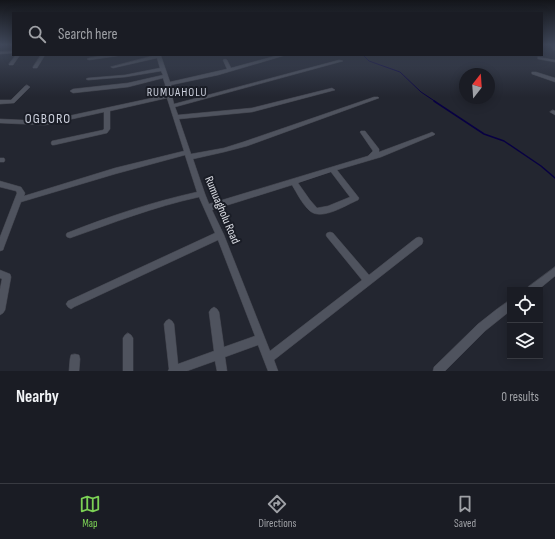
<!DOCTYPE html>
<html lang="en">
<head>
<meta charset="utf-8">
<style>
  body { margin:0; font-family:"Sofia Sans Condensed",sans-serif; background:#23252c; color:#f1f3f6 }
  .controls { position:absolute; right:12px; bottom:12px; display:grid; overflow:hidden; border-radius:0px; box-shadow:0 2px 10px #0003 }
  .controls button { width:36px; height:36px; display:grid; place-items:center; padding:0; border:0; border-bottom:1px solid #383a41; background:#1a1c24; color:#f1f3f6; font:20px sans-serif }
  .compass { position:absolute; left:459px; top:68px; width:36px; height:36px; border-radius:50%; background:#1a1c24; box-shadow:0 2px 10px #0003; rotate:17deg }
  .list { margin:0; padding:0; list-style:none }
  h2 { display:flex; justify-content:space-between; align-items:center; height:52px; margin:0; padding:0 16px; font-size:17px }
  h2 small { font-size:13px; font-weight:400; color:#9fa1a6 }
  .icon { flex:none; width:22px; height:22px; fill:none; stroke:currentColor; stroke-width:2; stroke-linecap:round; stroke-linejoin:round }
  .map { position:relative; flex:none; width:555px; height:371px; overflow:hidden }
  .search { position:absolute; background:#1a1c24; box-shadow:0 2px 10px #0003; left:12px; right:12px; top:12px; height:44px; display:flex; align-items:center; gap:10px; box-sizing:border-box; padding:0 14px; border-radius:0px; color:#9fa1a6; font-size:15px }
  .sheet { height:112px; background:#1a1c24 }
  nav { display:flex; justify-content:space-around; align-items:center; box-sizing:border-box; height:56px; border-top:1px solid #383a41; background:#1a1c24; font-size:11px; color:#9fa1a6 }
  nav a { display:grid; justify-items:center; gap:2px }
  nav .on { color:#7cd155 }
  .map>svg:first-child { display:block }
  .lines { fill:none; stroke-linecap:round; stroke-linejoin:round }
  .stream-far1 { stroke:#080043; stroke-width:1 }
  .stream { stroke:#080043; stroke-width:1.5 }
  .minor-casing { stroke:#3f414a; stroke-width:1 }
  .minor { fill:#4f535e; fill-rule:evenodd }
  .labels { text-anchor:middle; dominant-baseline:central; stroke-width:4; stroke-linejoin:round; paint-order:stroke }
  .far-quarter-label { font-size:12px; letter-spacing:1px; fill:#ced2df; stroke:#1a1d26 }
  .street-label { font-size:12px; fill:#dee0e7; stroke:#1a1d26 }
  .quarter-label { font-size:14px; letter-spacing:1px; fill:#ced2df; stroke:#1a1d26 }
</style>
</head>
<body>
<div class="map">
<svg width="555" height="371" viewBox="0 0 555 371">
  <rect width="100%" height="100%" fill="#232630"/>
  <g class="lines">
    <path class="stream-far1" d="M363 55 369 61 400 72 421 92 436 102"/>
    <path class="stream" d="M434 101 484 134 504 141 541 166 555 178"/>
    <defs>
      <path id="minor" d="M551 45H555V50H553Z
        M13 51V53L0 54V52Z
        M16 55H20L13 65H9V64Z
        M41 55H45L37 68H33V67Z
        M107 55H119L117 56 89 60 87 59 89 58Z
        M156 55 161 56 170 82 227 69 223 60 225 59 227 60 231 68 279 55H286L218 75 171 85 172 96 174 104 339 60 343 61 175 107 178 115 252 108 332 88 335 90 252 112 179 119 191 154 224 148 243 142 374 97H378L379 98 247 146 224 152 193 159 205 194 209 204 368 156 373 151 360 132 361 131H365L379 149V152L430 133 432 132 435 134 434 135 381 157 337 170 359 198 358 200C346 205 322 221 310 211 302 204 297 193 292 185L212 210 224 235 270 351 362 280 327 237 326 235 327 233 330 232 333 233 369 275 416 238 419 237 422 238 423 241 422 244 274 360 278 371H268L258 345 225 357 227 371H217L215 361 187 371H168L169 369 164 324 166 321 169 319 172 321 174 324 178 364 214 351 209 312 211 309 214 307 217 309 219 312 224 347 255 336 218 240 74 307 71 309 68 307 66 304 68 301 215 233 199 197C153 207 113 223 70 238L67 237 66 235 67 233C110 216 152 202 197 192L185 155 115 174 21 202 4 247 3 250 0 251V237L17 193 16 191 0 187V181L21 187 25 193 24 196 115 168 184 151 167 98 110 111V129L107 133 54 145H52L51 143 52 141 103 130 104 129V112L45 125 0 123V119L45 121 166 95 165 84 163 78 128 87 73 93 70 91 73 89 128 83 163 75 161 71 125 77 88 80 86 79 88 78 125 75 160 68 157 58 113 68 111 67ZM331 172 350 197 328 206 317 208 310 200 298 183Z
        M538 57 555 60V62L538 59Z
        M532 72H536L555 78V82L532 74Z
        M27 85 30 87 14 103 0 104V100H11L25 86Z
        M553 110 555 111V115L550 112Z
        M0 158H4L5 160 4 162H0Z
        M555 267V276L538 290H527L528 287Z
        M0 270 10 274 11 277 5 310 3 313 0 315V289L2 279 0 278Z
        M510 300V311L485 331 445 371H433L434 367 478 324 497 309Z
        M128 333 131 335 133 338V371H123V338L125 335Z
        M75 354 79 355 80 359 79 371H69L70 359 71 355Z"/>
    </defs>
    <use href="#minor" class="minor-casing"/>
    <use href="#minor" class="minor"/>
  </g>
  <linearGradient id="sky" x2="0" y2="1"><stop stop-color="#13151a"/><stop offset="0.46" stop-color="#3f4759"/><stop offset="1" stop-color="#3f4759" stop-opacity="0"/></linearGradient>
  <rect width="555" height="97" fill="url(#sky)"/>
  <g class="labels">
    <g class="far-quarter-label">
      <text x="177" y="92">RUMUAHOLU</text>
    </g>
    <g class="street-label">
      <text transform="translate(222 210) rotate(67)">Rumuagholu Road</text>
    </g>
    <g class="quarter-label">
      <text x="48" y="118">OGBORO</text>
    </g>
  </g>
</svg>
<div class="controls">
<button><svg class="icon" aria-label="locate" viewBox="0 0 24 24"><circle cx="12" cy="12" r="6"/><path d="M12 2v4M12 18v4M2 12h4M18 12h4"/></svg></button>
<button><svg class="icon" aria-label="layers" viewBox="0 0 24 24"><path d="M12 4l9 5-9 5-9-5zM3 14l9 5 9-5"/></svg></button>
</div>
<svg class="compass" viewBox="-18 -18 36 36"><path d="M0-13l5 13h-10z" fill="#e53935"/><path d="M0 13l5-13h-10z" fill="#9fa1a6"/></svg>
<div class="search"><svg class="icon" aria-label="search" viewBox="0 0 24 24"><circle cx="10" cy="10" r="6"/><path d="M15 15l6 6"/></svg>Search here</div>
</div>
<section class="sheet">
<h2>Nearby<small>0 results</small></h2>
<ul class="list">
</ul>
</section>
<nav>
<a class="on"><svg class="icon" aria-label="map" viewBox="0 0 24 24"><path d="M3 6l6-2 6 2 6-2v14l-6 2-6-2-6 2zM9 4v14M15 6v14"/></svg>Map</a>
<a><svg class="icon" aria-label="directions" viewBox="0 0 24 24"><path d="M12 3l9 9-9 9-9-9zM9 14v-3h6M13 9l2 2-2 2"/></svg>Directions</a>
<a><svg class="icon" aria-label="saved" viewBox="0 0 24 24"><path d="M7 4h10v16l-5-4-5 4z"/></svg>Saved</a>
</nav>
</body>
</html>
